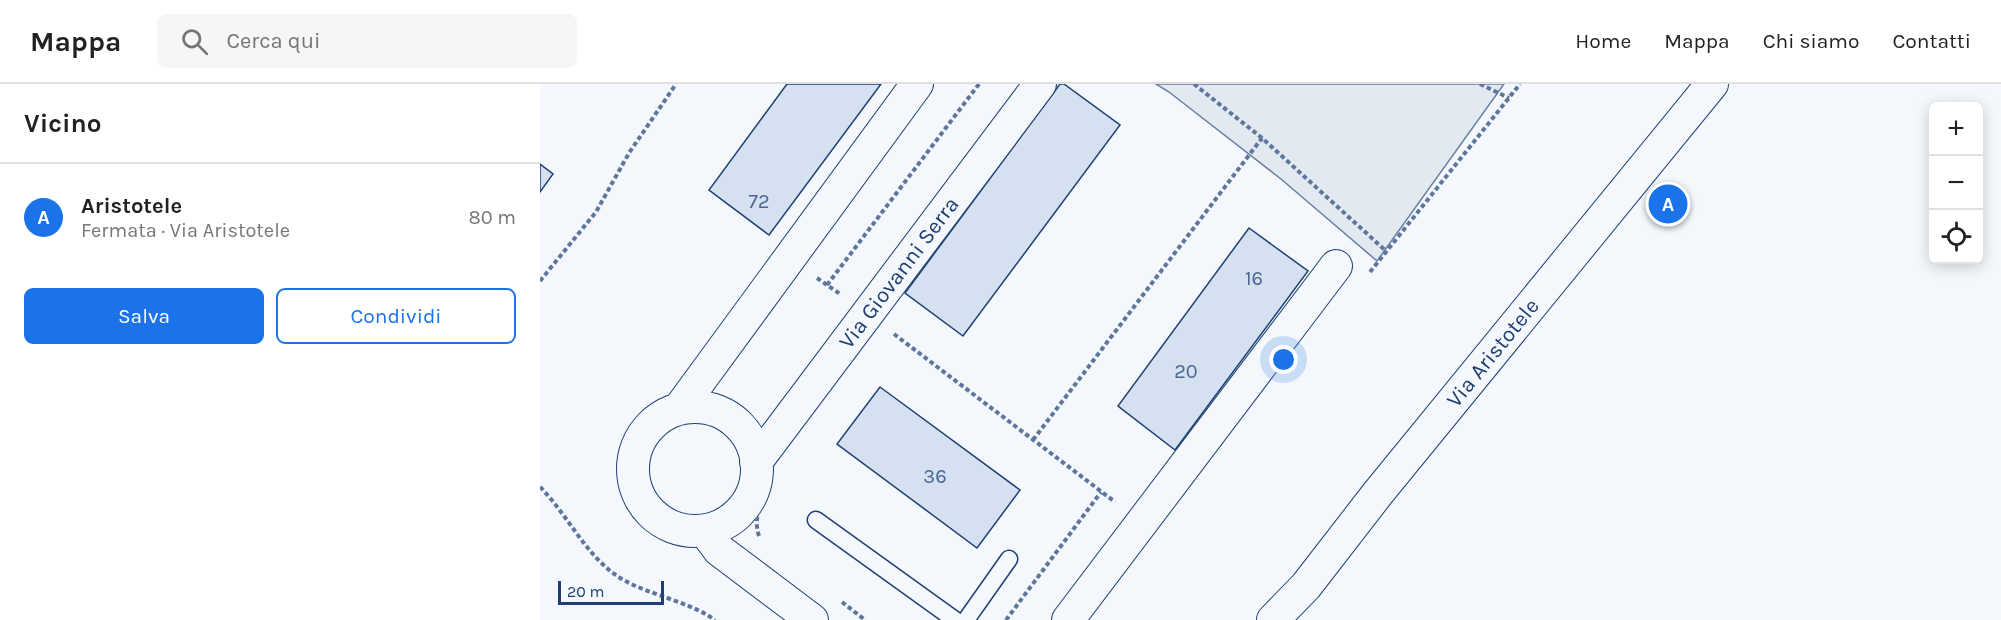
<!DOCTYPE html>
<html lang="it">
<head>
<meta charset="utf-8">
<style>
  body { margin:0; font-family:Karla,sans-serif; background:#f6f6f6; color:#222 }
  .controls { position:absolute; right:18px; top:18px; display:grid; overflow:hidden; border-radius:9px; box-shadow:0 3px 15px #0003 }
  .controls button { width:54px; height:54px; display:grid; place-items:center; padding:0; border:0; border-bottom:2px solid #e0e0e0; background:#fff; color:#222; font:30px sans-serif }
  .scale { position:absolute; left:18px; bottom:15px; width:106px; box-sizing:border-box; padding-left:6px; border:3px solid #1d3f73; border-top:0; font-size:16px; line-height:21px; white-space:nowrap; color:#1d3f73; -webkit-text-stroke:4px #f4f7fb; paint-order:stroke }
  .you { position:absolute; left:744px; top:276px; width:21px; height:21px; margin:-15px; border:4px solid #fff; border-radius:50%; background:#1a73e8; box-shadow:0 0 0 9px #1a73e833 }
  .badge { display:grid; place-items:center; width:39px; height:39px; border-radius:50%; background:#1a73e8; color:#fff; font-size:20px; font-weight:700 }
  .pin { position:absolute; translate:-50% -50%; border:3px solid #fff; box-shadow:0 2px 6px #0006 }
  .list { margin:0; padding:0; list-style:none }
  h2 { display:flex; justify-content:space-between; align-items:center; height:78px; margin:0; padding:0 24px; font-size:26px }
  h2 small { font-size:20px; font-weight:400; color:#767676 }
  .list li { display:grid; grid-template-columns:39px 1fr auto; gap:18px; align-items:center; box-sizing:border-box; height:108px; padding:0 24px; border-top:2px solid #e0e0e0 }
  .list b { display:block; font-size:22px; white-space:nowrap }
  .list p { margin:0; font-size:20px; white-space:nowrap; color:#767676 }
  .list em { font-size:20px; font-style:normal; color:#767676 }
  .actions { display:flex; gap:12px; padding:18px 24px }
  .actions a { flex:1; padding:14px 0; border:2px solid #1a73e8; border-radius:9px; text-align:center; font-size:21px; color:#1a73e8 }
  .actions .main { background:#1a73e8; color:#fff }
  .icon { flex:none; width:33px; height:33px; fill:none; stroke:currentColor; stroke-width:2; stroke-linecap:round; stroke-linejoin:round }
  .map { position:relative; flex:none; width:1461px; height:536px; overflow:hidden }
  header { display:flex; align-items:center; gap:36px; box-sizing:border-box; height:84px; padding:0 30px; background:#fff; border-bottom:2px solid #e0e0e0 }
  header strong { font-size:28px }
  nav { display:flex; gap:33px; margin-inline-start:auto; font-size:21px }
  .search { width:420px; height:54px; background:#f6f6f6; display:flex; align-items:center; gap:15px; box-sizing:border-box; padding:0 21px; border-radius:9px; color:#767676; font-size:22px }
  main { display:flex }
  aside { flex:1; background:#fff }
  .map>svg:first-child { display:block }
  .green { fill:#e3e9f0; stroke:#687fa3; stroke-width:1.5 }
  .building { fill:#d5e0f0; stroke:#1d3f73; stroke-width:1.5 }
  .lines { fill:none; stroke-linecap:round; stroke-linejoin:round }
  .service-casing { stroke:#1d3f73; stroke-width:19 }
  .minor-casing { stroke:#1d3f73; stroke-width:34 }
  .path { stroke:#5e769c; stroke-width:4; stroke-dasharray:4.5 3; stroke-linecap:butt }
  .service { stroke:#f4f7fb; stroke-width:16 }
  .minor { stroke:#f4f7fb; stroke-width:32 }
  .labels { text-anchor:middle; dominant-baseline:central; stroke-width:4.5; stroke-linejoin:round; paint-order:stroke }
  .number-label { font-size:20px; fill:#4b6792 }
  .street-label { font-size:22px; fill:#1d3f73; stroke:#f4f7fb }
</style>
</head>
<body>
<header>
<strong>Mappa</strong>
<div class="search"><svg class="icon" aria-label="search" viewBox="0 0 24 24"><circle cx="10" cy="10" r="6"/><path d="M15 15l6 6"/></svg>Cerca qui</div>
<nav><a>Home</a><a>Mappa</a><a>Chi siamo</a><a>Contatti</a></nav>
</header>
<main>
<aside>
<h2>Vicino<small></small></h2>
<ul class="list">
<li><span class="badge">A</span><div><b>Aristotele</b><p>Fermata · Via Aristotele</p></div><em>80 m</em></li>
</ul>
<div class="actions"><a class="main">Salva</a><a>Condividi</a></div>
</aside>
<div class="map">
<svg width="1461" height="536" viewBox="0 0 1461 536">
  <rect width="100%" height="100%" fill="#f4f7fb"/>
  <path class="green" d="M616 0H964L837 177 741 95 629 8Z"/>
  <path class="building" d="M247 0H341L229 151 169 106Z
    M520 0H524L580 41 423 252 365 209Z
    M0 80 13 90 0 108Z
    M709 144 768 187 635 366 578 322Z
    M340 303 480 406 437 464 297 360Z"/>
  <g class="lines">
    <defs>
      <path id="service" d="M276 436 415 536
        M426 536 469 475"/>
      <path id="minor" d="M93 385a62 62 0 1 1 124 0a62 62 0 1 1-124 0Z
        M139 325 377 0
        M216 378 500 0
        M165 447 179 466 272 536
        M528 536 796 182
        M733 536 766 502 838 409 1172 0"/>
    </defs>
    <use href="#service" class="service-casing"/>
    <use href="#minor" class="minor-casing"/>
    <path class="path" d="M654 0 722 54 846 167
      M940 0 969 14
      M830 188 980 0
      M277 194 300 210
      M0 197 56 128 89 69 136 0
      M287 201 439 0
      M354 250 575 418
      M493 356 722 54
      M0 403C25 428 41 462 68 485 96 510 142 513 175 536
      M219 452C214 437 218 423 227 411
      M302 518 325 536
      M466 536 561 408"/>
    <use href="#service" class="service"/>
    <use href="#minor" class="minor"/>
  </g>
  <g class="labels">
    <g class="number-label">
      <text x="219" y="117">72</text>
      <text x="714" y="194">16</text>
      <text x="646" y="287">20</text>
      <text x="395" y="392">36</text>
    </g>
    <g class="street-label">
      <text transform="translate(359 189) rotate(-53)">Via Giovanni Serra</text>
      <text transform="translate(953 269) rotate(-51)">Via Aristotele</text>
    </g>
  </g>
</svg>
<div class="controls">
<button>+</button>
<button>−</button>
<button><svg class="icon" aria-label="locate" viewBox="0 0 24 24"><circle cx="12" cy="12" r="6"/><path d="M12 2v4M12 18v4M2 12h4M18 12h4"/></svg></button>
</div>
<div class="scale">20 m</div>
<div class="you"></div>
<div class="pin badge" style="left:1128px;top:120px">A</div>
</div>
</main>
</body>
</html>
